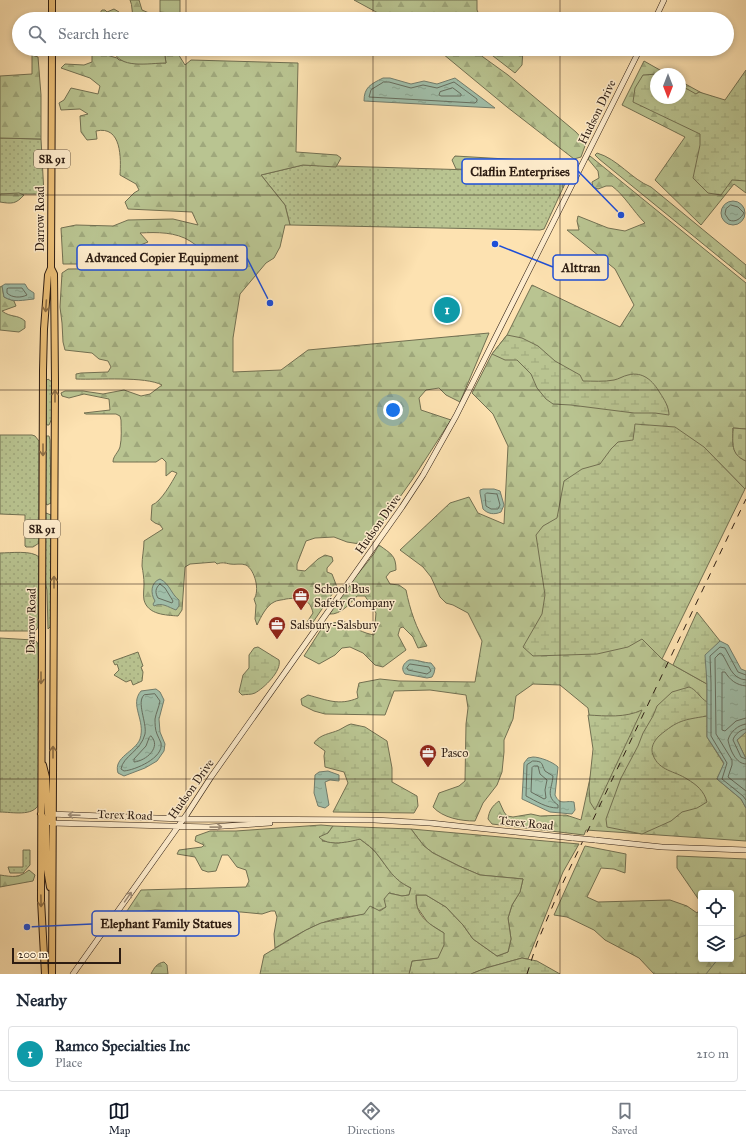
<!DOCTYPE html>
<html lang="en">
<head>
<meta charset="utf-8">
<style>
  body { margin:0; font-family:"IM FELL Great Primer",serif; background:#f6f6f7; color:#1f2937 }
  .controls { position:absolute; right:12px; bottom:12px; display:grid; overflow:hidden; border-radius:4px; box-shadow:0 2px 6px #0003 }
  .controls button { width:36px; height:36px; display:grid; place-items:center; padding:0; border:0; border-bottom:1px solid #e0e1e3; background:#fff; color:#1f2937; font:20px sans-serif }
  .compass { position:absolute; left:650px; top:68px; width:36px; height:36px; border-radius:50%; background:#fff; box-shadow:0 2px 6px #0003; rotate:180deg }
  .scale { position:absolute; left:12px; bottom:10px; width:109px; box-sizing:border-box; padding-left:4px; border:2px solid #2c1c12; border-top:0; font-size:11px; line-height:14px; white-space:nowrap; color:#2c1c12; -webkit-text-stroke:3px #feeccc; paint-order:stroke }
  .you { position:absolute; left:393px; top:410px; width:14px; height:14px; margin:-10px; border:3px solid #fff; border-radius:50%; background:#1a73e8; box-shadow:0 0 0 6px #1a73e833 }
  .badge { display:grid; place-items:center; width:26px; height:26px; border-radius:50%; background:#111827; color:#fff; font-size:13px; font-weight:700 }
  .pin { position:absolute; translate:-50% -50%; border:2px solid #fff; box-shadow:0 1px 4px #0006 }
  .list { margin:0; padding:0; list-style:none }
  h2 { display:flex; justify-content:space-between; align-items:center; height:52px; margin:0; padding:0 16px; font-size:17px }
  h2 small { font-size:13px; font-weight:400; color:#747a83 }
  .list li { display:grid; grid-template-columns:26px 1fr auto; gap:12px; align-items:center; box-sizing:border-box; height:56px; margin:0 8px 8px; padding:0 8px; border:1px solid #e0e1e3; border-radius:4px }
  .list b { display:block; font-size:15px; white-space:nowrap }
  .list p { margin:0; font-size:13px; white-space:nowrap; color:#747a83 }
  .list em { font-size:13px; font-style:normal; color:#747a83 }
  .icon { flex:none; width:22px; height:22px; fill:none; stroke:currentColor; stroke-width:2; stroke-linecap:round; stroke-linejoin:round }
  .map { position:relative; flex:none; width:746px; height:974px; overflow:hidden }
  .search { position:absolute; background:#fff; box-shadow:0 2px 6px #0003; left:12px; right:12px; top:12px; height:44px; display:flex; align-items:center; gap:10px; box-sizing:border-box; padding:0 14px; border-radius:22px; color:#747a83; font-size:15px }
  .sheet { height:116px; background:#fff }
  nav { display:flex; justify-content:space-around; align-items:center; box-sizing:border-box; height:56px; border-top:1px solid #e0e1e3; background:#fff; font-size:11px; color:#747a83 }
  nav a { display:grid; justify-items:center; gap:2px }
  nav .on { color:#111827 }
  .map>svg:first-child { display:block }
  .green { fill:url(#green-dots); stroke:#727052 }
  .forest { fill:url(#forest-firs); stroke:#727052; fill-rule:evenodd }
  .wetland { fill:url(#wetland-marsh); stroke:#727052 }
  .cemetery { fill:url(#cemetery-stones); stroke:#727052 }
  .pitch { fill:#b9c491; stroke:#727052 }
  .water { fill:url(#water-ripples); stroke:#727d6d }
  .lines { fill:none; stroke-linecap:round; stroke-linejoin:round }
  .shore { stroke:#666d5e; stroke-width:1 }
  .stream { stroke:#727d6d; stroke-width:1 }
  .secondary-casing { stroke:#2c1c12; stroke-width:6 }
  .primary-casing { stroke:#2c1c12; stroke-width:8 }
  .secondary { stroke:#feeccc; stroke-width:5 }
  .primary { stroke:#eec178; stroke-width:6 }
  .rail { stroke:#2c1c12; stroke-width:1; stroke-dasharray:7 7; stroke-linecap:butt }
  .secondary-bridge-casing { stroke:#2c1c12; stroke-width:6; stroke-linecap:butt }
  .secondary-bridge { stroke:#feeccc; stroke-width:5 }
  .oneway { stroke:#8d6e45 }
  .oneway2 { stroke:#a08e78 }
  .grid { fill:none; stroke:#2c1c12; stroke-width:1; stroke-opacity:0.55 }
  .labels { text-anchor:middle; dominant-baseline:central; stroke-width:3; stroke-linejoin:round; paint-order:stroke }
  .shield { fill:#feeccc; stroke:#6b5a4a; stroke-width:1 }
  .shield-label { font-size:11px; font-weight:bold; fill:#2c1c12 }
  .street-label { font-size:12px; fill:#2c1c12; stroke:#feeccc }
  .poi-label { font-size:12px; fill:#2c1c12; stroke:#feeccc; text-anchor:start }
  .leader { fill:none; stroke:#1d4ed8; stroke-width:1.5 }
  .callout-dot { fill:#1d4ed8; stroke:#feeccc; stroke-width:1.5 }
  .callout { fill:#feeccc; stroke:#1d4ed8; stroke-width:1.5 }
  .callout-label { font-size:13px; text-anchor:middle; font-weight:bold; fill:#2c1c12 }
</style>
</head>
<body>
<div class="map">
<svg width="746" height="974" viewBox="0 0 746 974">
  <defs>
    <pattern id="green-dots" width="8" height="8" patternUnits="userSpaceOnUse"><rect width="8" height="8" fill="#b9c491"/><path d="M2 2h.1M6 6h.1" fill="none" stroke="#9fa87c" stroke-width="1.8" stroke-linecap="round"/></pattern>
    <pattern id="forest-firs" width="22" height="20" patternUnits="userSpaceOnUse"><rect width="22" height="20" fill="#b9c491"/><path d="M5 1l3.5 6h-7zM16 11l3.5 6h-7z" fill="#9fa87c"/></pattern>
    <pattern id="wetland-marsh" width="20" height="14" patternUnits="userSpaceOnUse"><rect width="20" height="14" fill="#b9c491"/><path d="M1 5h8M5 5V1M11 12h8M15 12V8" fill="none" stroke="#9fa87c"/></pattern>
    <pattern id="cemetery-stones" width="16" height="16" patternUnits="userSpaceOnUse"><rect width="16" height="16" fill="#b9c491"/><path d="M2 7V4a2 2 0 0 1 4 0v3zM10 15v-3a2 2 0 0 1 4 0v3z" fill="#9fa87c"/></pattern>
    <pattern id="water-ripples" width="26" height="14" patternUnits="userSpaceOnUse"><rect width="26" height="14" fill="#a0bea9"/><path d="M2 4q2-2 4 0t4 0M15 11q2-2 4 0t4 0" fill="none" stroke="#8aa390"/></pattern>
  </defs>
  <rect width="100%" height="100%" fill="#fde2b1"/>
  <filter id="stains"><feTurbulence type="fractalNoise" baseFrequency=".005" numOctaves="4"/><feColorMatrix values="0 0 0 0 .2 0 0 0 0 .09 0 0 0 0 .02 0 0 0 .5 -.17"/></filter>
  <radialGradient id="worn" r=".72"><stop offset=".6" stop-color="#630" stop-opacity="0"/><stop offset="1" stop-color="#630" stop-opacity=".3"/></radialGradient>
  <path class="green" d="M0 138 41 139 44 194H0Z
    M303 165 539 172 556 175 563 179V188L544 229 540 230 290 225 285 205 261 175Z
    M48 379 52 382V418L49 425H47L46 423 45 382Z
    M0 435H32L35 436 39 441V543L33 547H26L25 546V515L0 514Z
    M46 436H49L50 440 51 503 47 505 45 502Z
    M46 513 51 515V626L48 629 47 590 44 576 45 515Z
    M0 553C10 553 32 550 39 557L38 627 36 630 33 631H0Z
    M0 638 33 640 37 642 38 645 39 804C33 817 12 812 0 812Z
    M138 652 143 666 141 667 143 672 142 681 133 685 131 680 126 682 114 675 119 670 117 664 115 665 113 661Z
    M23 850H30V865L23 873H10L8 867H23Z"/>
  <path class="forest" d="M130 0H139L142 10 149 13 151 19H131L134 18C131 12 133 6 130 0Z
    M354 0H477V10L481 19H389Z
    M114 9 119 12V16L117 19 98 18V16L102 10H105L107 12Z
    M92 49H101V55L103 54 117 58 119 60 143 63H166L164 49H175L185 65 191 60 298 63 296 152 337 155 341 158 336 167 303 165 261 175 285 205 290 225H285L280 247 274 258 266 263 240 294 233 338V372L281 370 308 350 489 333 460 402 446 395 439 388 426 390 419 398 421 410 451 420 412 480 366 545 347 542 334 537 315 538 306 541 297 564V570L305 571 318 559 325 555 332 557 333 561 327 568V572L332 574 337 587 309 628 307 627V622L313 613C310 598 300 597 286 599 283 600 277 600 274 602 266 606 261 617 257 625L255 619 256 605 254 599C260 591 255 570 246 565 241 563 235 565 230 564 225 563 222 562 217 564L215 562 190 564 185 567 182 610 178 616C166 615 148 615 144 600 143 595 144 589 144 584 144 578 143 572 142 566 142 557 144 549 144 541L163 529 160 525 155 523 151 520 152 505C161 502 172 482 177 473L172 471 166 476V462L162 458 156 462H113C113 456 118 453 120 447 122 438 121 428 121 420L120 416 116 414H86L84 413 110 410 109 399 84 394 69 398 62 396 61 393 65 391H83L103 394 124 390 141 396 150 394 162 385C145 376 98 380 76 379V374L81 373 108 372 111 367 108 361 99 359 92 353 65 350 63 342 62 323 60 307 62 273 68 269 168 268 183 266 210 270 217 264 215 257C204 252 199 247 190 241 176 232 157 232 140 233L148 242 138 246 139 254C151 257 161 255 173 258L172 264H63L61 228 76 225 113 226 128 220 173 219 198 225 192 212 128 209 125 202 134 193 139 190 136 184 120 175C121 159 122 125 96 131L97 139 87 140 81 132 80 116 88 114 80 109 61 110 59 103 64 100 71 88 98 94 100 86 90 78 61 68 65 64 84 65 92 62Z
    M437 49H472L508 75 576 132 586 143 581 157 574 159 507 107Z
    M484 49H523L522 65 515 73Z
    M32 55 38 57 41 95V139L0 138V76L32 74Z
    M644 61 667 74H656V98H680V81L729 108 746 76V193L734 184 701 225 655 180 685 137 622 105Z
    M597 153C618 159 631 179 651 187L746 265V279L599 159 595 155Z
    M455 156 540 161 553 166 556 162 570 174 563 188V179L556 175 545 173 456 169 452 160Z
    M590 156 746 283V429L733 428C733 443 730 454 746 461V487L745 489 704 447 625 621 662 659 707 684V737L724 764 717 779 741 799 746 808V841L586 830 584 835 492 824 488 819C489 811 492 806 499 801L504 812 507 816 513 817 531 814 540 816 566 815 581 820 595 755 588 708 560 685 533 684 516 696 513 719 504 740V752L502 772 497 785 483 803 475 821C461 821 443 818 433 807L439 793 459 786 465 781 466 724 468 708 466 695 430 690 394 691 385 715 325 714 314 711 302 705 301 699 308 695C327 700 339 706 358 698L357 692 359 683 380 679 399 681 475 682 482 641 468 613 453 605 446 603 440 597 431 577 423 567 400 550 450 503 469 497 478 513 504 524 508 446 493 414 472 393 492 354 507 335 532 285 620 327 634 305 615 269 567 230H579L577 221 578 216 608 228 625 231 645 223C633 211 625 196 612 186H606L598 189 593 187 592 182 599 178 598 171 588 159Z
    M19 193 24 195C16 204 12 204 0 202V194Z
    M2 286 4 297 14 301 16 306 2 311C11 318 17 314 25 321V328L19 332 0 330V287Z
    M379 545C391 554 396 555 396 570L390 572 386 577 390 584 399 585 406 590C410 610 416 628 427 646L418 648 413 637 403 627 400 628 398 635 406 650 383 667 375 665 363 653 350 647 342 648 335 655 319 664 304 656 322 628 328 623 345 622C354 628 363 633 374 635L376 613 365 596H357C351 603 340 615 330 614 332 602 364 568 372 556 375 553 376 549 379 545Z
    M746 732V759L737 740Z
    M321 825 333 826 322 841 338 843 360 839C366 844 373 848 377 854 388 868 394 880 411 888L409 895 402 896 389 893 386 907C371 916 352 915 335 919 313 924 294 937 275 948L274 934 277 917 275 911H271L262 914 241 912H204L155 910 129 913 127 911 141 890 246 887 249 881 246 870 237 867 228 855H222L216 871 208 872 202 870 195 857 177 854 179 850 202 847 204 845 195 841 196 836 210 831H236Z
    M411 829 579 844 563 872 528 959 522 958 486 968 471 974H409L412 961 437 958 444 933 428 923 417 907 416 895H426L446 907 463 925 473 939 497 956 508 952 511 939 508 918 512 905 520 892 523 879 480 875 459 866 433 853 424 846Z
    M585 846 626 854 625 873 614 869 601 868 587 897 598 902 670 900 687 906 697 913 700 909 699 900 677 868V856L746 859V974H654L639 958 605 940 594 930 567 917 554 915ZM701 893H731V959H701Z
    M29 870 35 875 33 881 0 887V875C13 877 19 878 29 870Z
    M164 962 167 965 168 974H151C154 968 157 963 164 962Z"/>
  <path class="wetland" d="M746 70V181L732 180 721 195 708 193 693 178 700 145V134L633 102 635 88 643 75 658 74H656V98H680V85L696 94 699 92 725 100Z
    M507 335 522 338 538 346 555 361 580 375 583 381C593 381 604 382 614 380 619 379 623 376 628 375 643 371 653 381 660 393 664 399 669 407 669 415L655 413H634L571 405 553 404 546 399 537 388 531 374 517 360H505L492 354Z
    M635 424 675 427 704 447 745 489 662 659 642 639 628 647 597 654 533 656 523 647 542 614 545 595 536 535 543 526 557 518 564 481 582 469 600 464 611 449 618 442 633 440Z
    M697 612 720 641 706 655 707 684 673 665Z
    M258 647 279 660C282 671 264 688 255 693 251 695 246 694 242 695L239 692 243 675 249 668V655L254 648Z
    M689 687C696 689 700 698 707 702V716C683 720 678 720 659 736 654 741 650 748 653 755 659 771 675 771 687 779 697 785 704 791 707 802L697 808 682 812 671 821 642 834 607 827 606 819 621 778 638 746 643 733 653 716 657 706 672 692Z
    M642 710 595 810 590 802 589 787 593 749 588 715C606 716 625 718 642 710Z
    M351 724 365 727 387 741 392 768V782L417 796 418 806 414 813 333 812 348 783 344 772 325 767 324 756 325 751 314 743C320 734 330 734 339 730 343 728 347 725 351 724Z
    M333 826 411 829 424 846 433 853 459 866 480 875 523 879 520 892 512 905 508 918 511 939 508 952 497 956 473 939 463 925 446 907 426 895H416C415 915 427 923 444 933V945L438 958 412 961 409 974H260L264 955 306 930 321 923 364 914 370 906 380 911 386 907 384 899 389 893 402 896 409 895 411 888C393 880 389 869 377 854 373 848 366 844 360 839 349 842 328 847 319 837L328 833Z
    M522 958 537 961 560 974H471L486 968Z"/>
  <path class="cemetery" d="M733 428 746 429V461C730 454 733 443 733 428Z"/>
  <path class="pitch" d="M160 0H180V14L160 12Z
    M113 49H164L166 63C149 63 118 70 113 49Z"/>
  <path class="water" d="M383 78H390L411 84 424 81 437 84 455 78 495 108 364 101C364 87 371 84 383 78Z
    M721 213a12 12 0 1 1 24 0a12 12 0 1 1-24 0Z
    M5 284H25L28 289 34 293V299C23 300 14 303 4 297L2 286Z
    M483 489H494L500 491 504 505 501 512C494 515 488 514 483 509L480 493V490Z
    M160 579C170 584 171 594 179 600V606L176 610C168 607 162 602 154 606L153 604 155 601C150 593 151 582 160 579Z
    M720 641 728 645 741 669 746 671V732L737 740 746 759V808L741 799 717 779 724 763 707 737V684L705 655Z
    M409 660C416 659 424 663 431 663L435 668 434 673 432 677 427 678 405 674C400 668 404 663 409 660Z
    M156 689 160 692 164 700 159 719 160 732 165 744 164 751 157 761 145 768 124 776 118 773C113 757 135 752 140 739 146 720 129 705 141 691Z
    M533 757C540 757 553 762 558 767L555 795C560 806 565 800 574 802L575 810 572 814 550 812 522 799 524 763 528 758Z
    M328 771 339 775V781L330 780 325 782 329 805 325 808 318 806 314 793 315 775 319 772Z"/>
  <g class="lines">
    <path class="shore" d="M384 82H389L411 88 423 85 437 88 454 82 477 99V101L475 103 369 97 371 90Z
      M453 88 461 94V96H441L439 95 440 92Z
      M731 205 738 207 744 213C741 218 736 223 729 220L725 214 726 209Z
      M9 288H22L27 295C21 298 12 298 7 293V289Z
      M487 493 497 494 500 505 498 509H491L486 506 485 495Z
      M160 584 165 588 173 601 172 603 158 598C155 593 155 588 160 584Z
      M410 664 429 667 431 671 427 674 408 670 407 668Z
      M746 675 738 672 725 648 720 647 710 656 711 683V736L727 763 722 779 743 796 746 800
      M746 680C731 679 729 664 722 654L720 653 715 658 716 734 732 760V765L728 777 746 791
      M746 686C736 685 730 680 725 672H722V730L725 731 736 721 746 718
      M155 694 160 701C159 707 156 713 155 719 155 723 155 730 157 734 158 737 160 740 161 743 164 758 135 770 124 771L121 769C123 756 141 751 145 734 147 722 136 702 144 695Z
      M746 724C738 725 730 732 728 740 730 750 736 764 746 764
      M746 729C741 729 734 735 733 740L741 757 746 759
      M151 736C162 747 146 761 134 762V759L146 746 149 738Z
      M533 761C544 761 541 764 545 771L553 776C552 789 545 796 558 805V808C546 808 536 801 526 796L527 765Z
      M534 766H538L540 774 547 780 545 790 546 798 544 799 531 792 532 768Z"/>
    <path class="stream" d="M733 940 746 935
      M706 974 718 959"/>
    <defs>
      <path id="secondary" d="M655 19 664 0
        M49 814 183 819 374 820 430 823 573 838
        M51 823 209 827 270 823
        M595 840 662 847 746 850
        M73 974 187 814 211 777 402 507 423 475 456 416 640 49"/>
      <path id="primary" d="M52 0V19
        M51 268 54 274 55 383 52 974
        M43 765 46 777 48 814 50 819 53 823
        M41 814 46 823 47 869 50 887
        M45 974 41 900 43 370 44 329 48 275 51 268 52 49"/>
    </defs>
    <use href="#secondary" class="secondary-casing"/>
    <use href="#primary" class="primary-casing"/>
    <use href="#secondary" class="secondary"/>
    <use href="#primary" class="primary"/>
    <path class="rail" d="M527 974 537 943 559 891 746 499"/>
    <defs>
      <path id="secondary-bridge" d="M573 838 595 840"/>
    </defs>
    <use href="#secondary-bridge" class="secondary-bridge-casing"/>
    <use href="#secondary-bridge" class="secondary-bridge"/>
  </g>
  <defs><path id="oneway-shaft" d="M-6 0H5M1.5-3L5.5 0L1.5 3" fill="none" stroke-width="1.6" stroke-linecap="round" stroke-linejoin="round"/></defs>
  <g class="oneway">
    <use href="#oneway-shaft" transform="translate(46 306) rotate(94)"/>
    <use href="#oneway-shaft" transform="translate(55 396) rotate(-90)"/>
    <use href="#oneway-shaft" transform="translate(43 450) rotate(90)"/>
    <use href="#oneway-shaft" transform="translate(54 582) rotate(-90)"/>
    <use href="#oneway-shaft" transform="translate(41 678) rotate(90)"/>
    <use href="#oneway-shaft" transform="translate(53 752) rotate(-90)"/>
    <use href="#oneway-shaft" transform="translate(41 901) rotate(89)"/>
  </g>
  <g class="oneway2">
    <use href="#oneway-shaft" transform="translate(74 815) rotate(-178)"/>
    <use href="#oneway-shaft" transform="translate(216 827) rotate(-1)"/>
    <use href="#oneway-shaft" transform="translate(128 897) rotate(-55)"/>
  </g>
  <path class="grid" d="M186 0V19M373 0V19M560 0V19M186 49V974M373 49V974M560 49V974M0 195H746M0 390H746M0 584H746M0 779H746"/>
  <defs>
    <symbol id="office-pin" viewBox="-11 -11 22 30"><path d="M0 17L-7.5 6A9.5 9.5 0 1 1 7.5 6Z" fill="#8f2418" stroke="#feeccc"/><path d="M-6-3h4V-5.5h4V-3h4V5H-6ZM-1-4.5V-3h2v-1.5ZM-6 0V1H6V0Z" fill="#fff"/></symbol>
  </defs>
  <g fill-rule="evenodd">
    <use href="#office-pin" x="291" y="586" width="20" height="27"/>
    <use href="#office-pin" x="267" y="615" width="20" height="27"/>
    <use href="#office-pin" x="418" y="743" width="20" height="27"/>
  </g>
  <g class="labels">
    <g class="shield">
      <rect x="34" y="150" width="36" height="18" rx="3"/>
      <rect x="24" y="520" width="36" height="18" rx="3"/>
    </g>
    <g class="shield-label">
      <text x="52" y="159">SR 91</text>
      <text x="42" y="529">SR 91</text>
    </g>
    <g class="street-label">
      <text transform="translate(597 112) rotate(-64)">Hudson Drive</text>
      <text transform="translate(40 219) rotate(-90)">Darrow Road</text>
      <text transform="translate(378 524) rotate(-55)">Hudson Drive</text>
      <text transform="translate(31 621) rotate(-89)">Darrow Road</text>
      <text transform="translate(191 789) rotate(-55)">Hudson Drive</text>
      <text transform="translate(125 815) rotate(2)">Terex Road</text>
      <text transform="translate(526 823) rotate(6)">Terex Road</text>
    </g>
    <g class="poi-label">
      <text x="314" y="589">School Bus<tspan x="314" dy="14">Safety Company</tspan></text>
      <text x="290" y="625">Salsbury-Salsbury</text>
      <text x="441" y="753">Pasco</text>
    </g>
  </g>
  <path class="leader" d="M621 215L578 171M270 303L247 258M495 244L553 267M27 927L92 924"/>
  <g class="callout-dot">
    <circle cx="621" cy="215" r="4"/>
    <circle cx="270" cy="303" r="4"/>
    <circle cx="495" cy="244" r="4"/>
    <circle cx="27" cy="927" r="4"/>
  </g>
  <g class="callout">
    <rect x="462" y="159" width="116" height="25" rx="4"/>
    <rect x="77" y="245" width="170" height="25" rx="4"/>
    <rect x="553" y="255" width="55" height="25" rx="4"/>
    <rect x="92" y="911" width="147" height="25" rx="4"/>
  </g>
  <g class="callout-label">
    <text x="520" y="176">Claflin Enterprises</text>
    <text x="162" y="262">Advanced Copier Equipment</text>
    <text x="581" y="272">Alttran</text>
    <text x="166" y="928">Elephant Family Statues</text>
  </g>
  <rect width="100%" height="100%" filter="url(#stains)"/>
  <rect width="100%" height="100%" fill="url(#worn)"/>
</svg>
<div class="controls">
<button><svg class="icon" aria-label="locate" viewBox="0 0 24 24"><circle cx="12" cy="12" r="6"/><path d="M12 2v4M12 18v4M2 12h4M18 12h4"/></svg></button>
<button><svg class="icon" aria-label="layers" viewBox="0 0 24 24"><path d="M12 4l9 5-9 5-9-5zM3 14l9 5 9-5"/></svg></button>
</div>
<svg class="compass" viewBox="-18 -18 36 36"><path d="M0-13l5 13h-10z" fill="#e53935"/><path d="M0 13l5-13h-10z" fill="#747a83"/></svg>
<div class="scale">200 m</div>
<div class="you"></div>
<div class="pin badge" style="left:447px;top:310px;background:#0f9aa8">1</div>
<div class="search"><svg class="icon" aria-label="search" viewBox="0 0 24 24"><circle cx="10" cy="10" r="6"/><path d="M15 15l6 6"/></svg>Search here</div>
</div>
<section class="sheet">
<h2>Nearby<small></small></h2>
<ul class="list">
<li><span class="badge" style="background:#0f9aa8">1</span><div><b>Ramco Specialties Inc</b><p>Place</p></div><em>210 m</em></li>
</ul>
</section>
<nav>
<a class="on"><svg class="icon" aria-label="map" viewBox="0 0 24 24"><path d="M3 6l6-2 6 2 6-2v14l-6 2-6-2-6 2zM9 4v14M15 6v14"/></svg>Map</a>
<a><svg class="icon" aria-label="directions" viewBox="0 0 24 24"><path d="M12 3l9 9-9 9-9-9zM9 14v-3h6M13 9l2 2-2 2"/></svg>Directions</a>
<a><svg class="icon" aria-label="saved" viewBox="0 0 24 24"><path d="M7 4h10v16l-5-4-5 4z"/></svg>Saved</a>
</nav>
</body>
</html>
